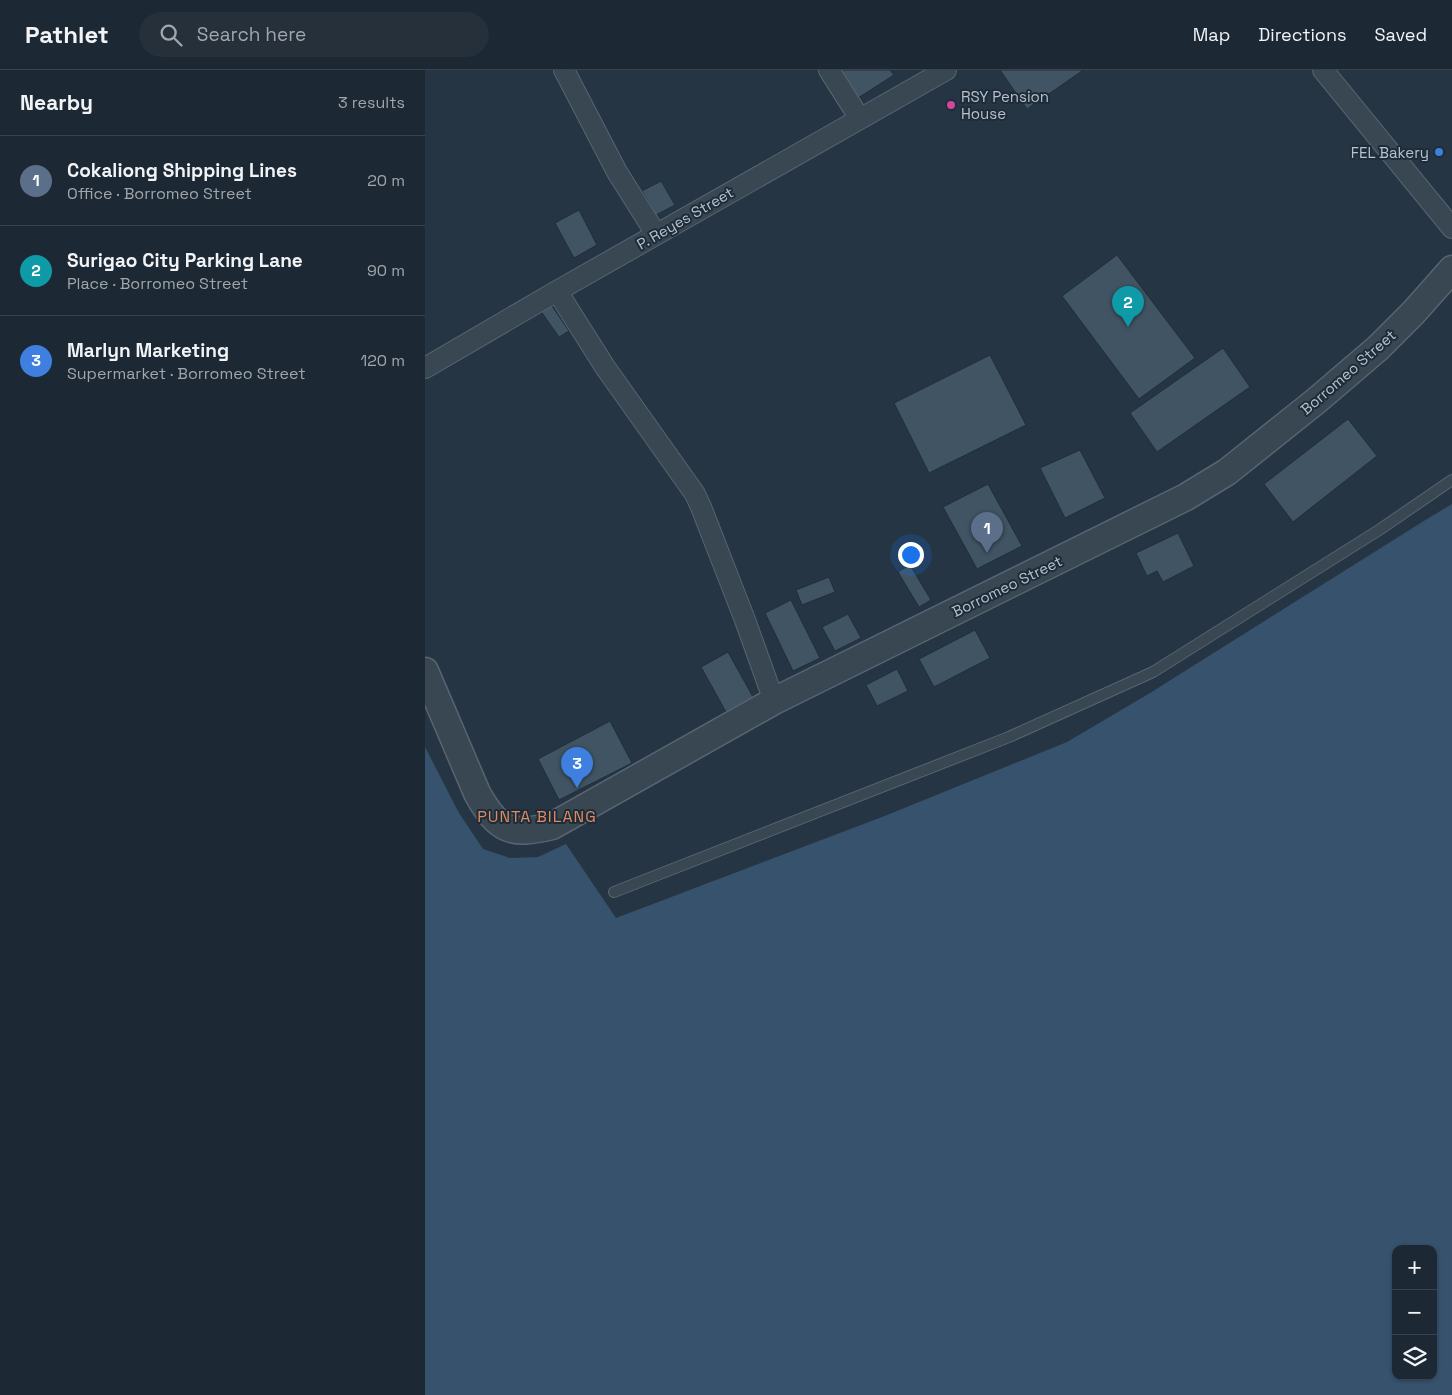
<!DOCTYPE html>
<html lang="en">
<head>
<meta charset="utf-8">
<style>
  body { margin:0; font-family:"Space Grotesk",sans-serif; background:#25303b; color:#f1f3f6 }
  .controls { position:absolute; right:15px; bottom:15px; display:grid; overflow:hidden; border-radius:10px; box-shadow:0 1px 4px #0004 }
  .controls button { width:45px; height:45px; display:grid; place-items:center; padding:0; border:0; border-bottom:1px solid #3a444e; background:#1c2833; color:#f1f3f6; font:25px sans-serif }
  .you { position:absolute; left:485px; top:484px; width:18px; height:18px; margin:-12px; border:4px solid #fff; border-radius:50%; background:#1a73e8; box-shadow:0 0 0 8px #1a73e833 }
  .badge { display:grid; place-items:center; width:32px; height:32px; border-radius:50%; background:#8ac2ff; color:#fff; font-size:16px; font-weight:700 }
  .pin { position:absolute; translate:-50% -41px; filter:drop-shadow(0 1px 2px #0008) }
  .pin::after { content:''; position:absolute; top:26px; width:18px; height:15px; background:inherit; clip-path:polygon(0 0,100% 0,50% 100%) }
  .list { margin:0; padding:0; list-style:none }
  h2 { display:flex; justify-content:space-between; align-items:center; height:65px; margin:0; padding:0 20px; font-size:21px }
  h2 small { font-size:16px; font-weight:400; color:#a0a6ac }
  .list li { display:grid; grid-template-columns:32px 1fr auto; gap:15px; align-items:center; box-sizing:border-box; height:90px; padding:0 20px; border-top:1px solid #3a444e }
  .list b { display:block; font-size:19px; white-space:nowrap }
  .list p { margin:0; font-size:16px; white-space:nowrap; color:#a0a6ac }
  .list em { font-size:16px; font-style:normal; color:#a0a6ac }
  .icon { flex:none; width:28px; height:28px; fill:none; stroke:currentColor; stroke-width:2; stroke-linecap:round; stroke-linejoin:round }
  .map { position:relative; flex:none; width:1027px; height:1325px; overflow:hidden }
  header { display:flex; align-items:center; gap:30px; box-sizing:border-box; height:70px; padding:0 25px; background:#1c2833; border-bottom:1px solid #3a444e }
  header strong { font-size:24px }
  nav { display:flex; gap:28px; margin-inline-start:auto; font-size:18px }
  .search { width:350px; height:45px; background:#25303b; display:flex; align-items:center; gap:12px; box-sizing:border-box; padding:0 18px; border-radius:28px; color:#a0a6ac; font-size:19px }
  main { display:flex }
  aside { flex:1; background:#1c2833 }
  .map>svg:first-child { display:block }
  .water { fill:#37526c; fill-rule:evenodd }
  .building { fill:#405463; stroke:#202e3b }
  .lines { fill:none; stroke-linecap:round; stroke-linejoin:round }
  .service-casing { stroke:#586471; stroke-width:12 }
  .minor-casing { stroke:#586471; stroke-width:22 }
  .tertiary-casing { stroke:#586471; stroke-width:29 }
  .service { stroke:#394753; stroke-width:10 }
  .minor { stroke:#394753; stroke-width:20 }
  .tertiary { stroke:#394753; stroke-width:26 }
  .hotel-dot { fill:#d1479c; stroke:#1e2c39; stroke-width:2 }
  .shop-dot { fill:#3f7fe0; stroke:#1e2c39; stroke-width:2 }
  .labels { text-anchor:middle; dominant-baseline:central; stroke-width:4; stroke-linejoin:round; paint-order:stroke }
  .poi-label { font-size:15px; fill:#b7c1cd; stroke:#1e2c39; text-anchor:start }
  .street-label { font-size:15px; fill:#b7c1cd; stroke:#1e2c39 }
  .neighbourhood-label { font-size:16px; letter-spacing:1px; fill:#de8b61; stroke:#1e2c39 }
</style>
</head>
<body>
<header>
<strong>Pathlet</strong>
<div class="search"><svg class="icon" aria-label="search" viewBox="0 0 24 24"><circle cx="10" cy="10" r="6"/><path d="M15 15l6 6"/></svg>Search here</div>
<nav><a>Map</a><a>Directions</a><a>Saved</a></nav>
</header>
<main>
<aside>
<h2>Nearby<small>3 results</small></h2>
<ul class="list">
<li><span class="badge" style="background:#5c6f8a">1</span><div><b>Cokaliong Shipping Lines</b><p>Office · Borromeo Street</p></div><em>20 m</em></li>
<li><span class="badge" style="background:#0f9aa8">2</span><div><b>Surigao City Parking Lane</b><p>Place · Borromeo Street</p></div><em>90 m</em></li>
<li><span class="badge" style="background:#3f7fe0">3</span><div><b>Marlyn Marketing</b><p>Supermarket · Borromeo Street</p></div><em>120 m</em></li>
</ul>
</aside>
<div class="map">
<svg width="1027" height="1325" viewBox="0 0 1027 1325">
  <rect width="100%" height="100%" fill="#253544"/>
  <path class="water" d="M1027 434V1325H0V677L34 743 58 779 85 788 113 787 141 774 191 848 457 747 642 672 725 623 1002 449ZM971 1179H1008V1306H971Z"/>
  <path class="building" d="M415 0H465L469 5 433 28Z
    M575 0H656L657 1 602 39Z
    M236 111 250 135 231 145 217 121Z
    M154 140 172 175 149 188 130 153Z
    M692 185 770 288 714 329 637 226Z
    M125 233 144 261 134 267 115 240Z
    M798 278 825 317 732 382 705 343Z
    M565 285 601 355 504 403 469 333Z
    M923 349 952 386 868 452 839 414Z
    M655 380 680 428 640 448 615 398Z
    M563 414 597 476 552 499 518 437Z
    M753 463 769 496 738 512 732 501 722 506 711 483Z
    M485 495 506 530 494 537 473 502Z
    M404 507 410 522 377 535 371 520Z
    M366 530 395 588 368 601 340 543Z
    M423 544 436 568 410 581 397 557Z
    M550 560 565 588 509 617 494 589Z
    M303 582 328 627 301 642 276 597Z
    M472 599 483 621 452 636 441 615Z
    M185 651 207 693 134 730 113 689Z"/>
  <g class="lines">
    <defs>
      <path id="service" d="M189 822 584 667 728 602 954 460 1027 410"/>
      <path id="minor" d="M139 0 192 102 231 164
        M404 0 435 49
        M898 0 1027 158
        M132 221 180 297 270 424 276 437 320 550 349 631
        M0 298 132 221 521 0"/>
      <path id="tertiary" d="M0 601 52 723C73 761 86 766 127 756L349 631 761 427 802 402 891 331 953 278 989 242 1027 199"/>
    </defs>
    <use href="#service" class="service-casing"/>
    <use href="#minor" class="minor-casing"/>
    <use href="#tertiary" class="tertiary-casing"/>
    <use href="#service" class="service"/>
    <use href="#minor" class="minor"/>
    <use href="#tertiary" class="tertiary"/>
  </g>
  <circle class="hotel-dot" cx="526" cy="35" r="5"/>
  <circle class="shop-dot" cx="1014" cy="82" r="5"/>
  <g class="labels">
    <g class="poi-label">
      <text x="536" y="26">RSY Pension<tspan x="536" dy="17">House</tspan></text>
      <text x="1004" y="82" text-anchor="end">FEL Bakery</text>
    </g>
    <g class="street-label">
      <text transform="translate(260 148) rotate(-30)">P. Reyes Street</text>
      <text transform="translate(923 302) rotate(-41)">Borromeo Street</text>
      <text transform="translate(582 516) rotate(-26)">Borromeo Street</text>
    </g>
    <g class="neighbourhood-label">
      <text x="112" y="746">PUNTA BILANG</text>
    </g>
  </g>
</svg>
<div class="controls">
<button>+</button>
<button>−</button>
<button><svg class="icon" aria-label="layers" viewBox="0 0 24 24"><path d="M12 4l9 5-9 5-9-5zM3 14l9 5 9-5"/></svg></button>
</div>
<div class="you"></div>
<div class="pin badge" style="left:562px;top:483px;background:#5c6f8a">1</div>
<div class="pin badge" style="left:703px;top:257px;background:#0f9aa8">2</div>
<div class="pin badge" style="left:152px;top:718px;background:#3f7fe0">3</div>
</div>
</main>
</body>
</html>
